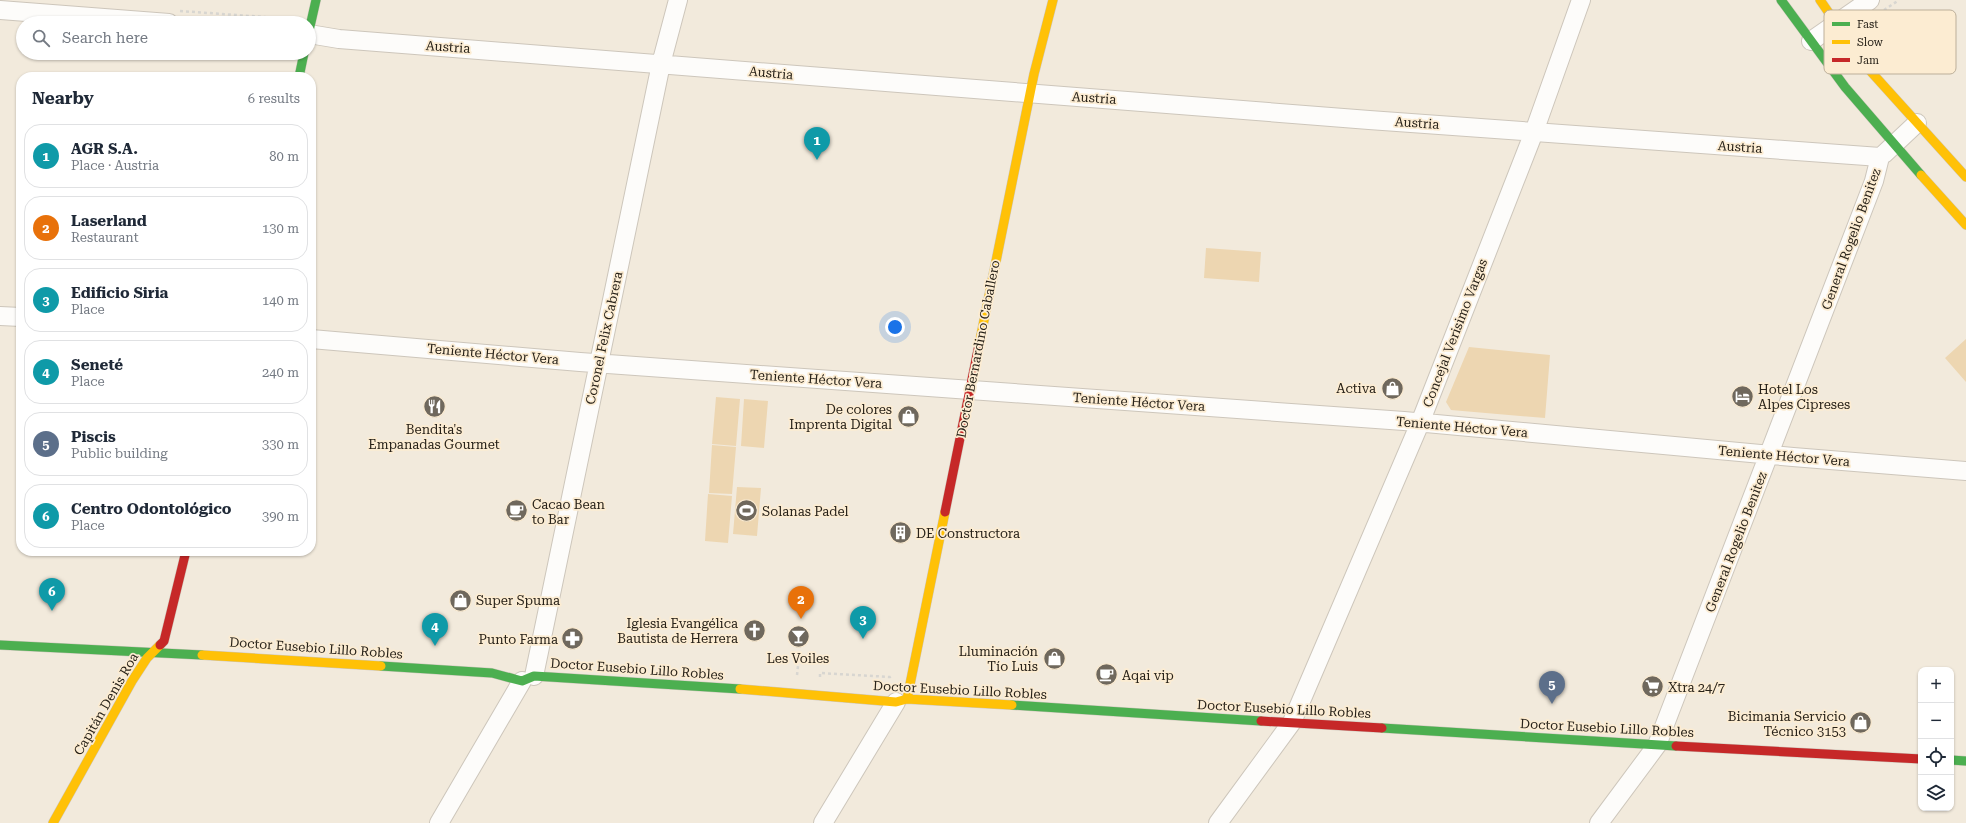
<!DOCTYPE html>
<html lang="en">
<head>
<meta charset="utf-8">
<style>
  body { margin:0; font-family:"Roboto Serif",serif; background:#f2f2f3; color:#1f2937 }
  .controls { position:absolute; right:12px; bottom:12px; display:grid; overflow:hidden; border-radius:8px; box-shadow:0 1px 3px #0004 }
  .controls button { width:36px; height:36px; display:grid; place-items:center; padding:0; border:0; border-bottom:1px solid #e0e1e3; background:#fff; color:#1f2937; font:20px sans-serif }
  .you { position:absolute; left:895px; top:327px; width:14px; height:14px; margin:-10px; border:3px solid #fff; border-radius:50%; background:#1a73e8; box-shadow:0 0 0 6px #1a73e833 }
  .badge { display:grid; place-items:center; width:26px; height:26px; border-radius:50%; background:#2563eb; color:#fff; font-size:13px; font-weight:700 }
  .pin { position:absolute; translate:-50% -33px; filter:drop-shadow(0 1px 2px #0008) }
  .pin::after { content:''; position:absolute; top:21px; width:14px; height:12px; background:inherit; clip-path:polygon(0 0,100% 0,50% 100%) }
  .list { margin:0; padding:0; list-style:none }
  h2 { display:flex; justify-content:space-between; align-items:center; height:52px; margin:0; padding:0 16px; font-size:17px }
  h2 small { font-size:13px; font-weight:400; color:#747a83 }
  .list li { display:grid; grid-template-columns:26px 1fr auto; gap:12px; align-items:center; box-sizing:border-box; height:64px; margin:0 8px 8px; padding:0 8px; border:1px solid #e0e1e3; border-radius:16px }
  .list b { display:block; font-size:15px; white-space:nowrap }
  .list p { margin:0; font-size:13px; white-space:nowrap; color:#747a83 }
  .list em { font-size:13px; font-style:normal; color:#747a83 }
  .icon { flex:none; width:22px; height:22px; fill:none; stroke:currentColor; stroke-width:2; stroke-linecap:round; stroke-linejoin:round }
  .map { position:relative; flex:none; width:1966px; height:823px; overflow:hidden }
  .search { position:absolute; background:#fff; box-shadow:0 1px 3px #0004; left:16px; top:16px; width:300px; height:44px; display:flex; align-items:center; gap:10px; box-sizing:border-box; padding:0 14px; border-radius:22px; color:#747a83; font-size:15px }
  .panel { position:absolute; background:#fff; box-shadow:0 1px 3px #0004; left:16px; top:72px; width:300px; height:484px; border-radius:16px }
  .map>svg:first-child { display:block }
  .green { fill:#edd6b1 }
  .lines { fill:none; stroke-linecap:round; stroke-linejoin:round }
  .street-casing { stroke:#cdc6bb; stroke-width:20 }
  .fast-casing { stroke:#cdc6bb; stroke-width:10 }
  .slow-casing { stroke:#cdc6bb; stroke-width:10 }
  .jam-casing { stroke:#cdc6bb; stroke-width:10 }
  .path { stroke:#d8d6d1; stroke-width:2.5; stroke-dasharray:3 3; stroke-linecap:butt }
  .street { stroke:#fdfcfa; stroke-width:18 }
  .fast { stroke:#4caf50; stroke-width:9 }
  .slow { stroke:#ffc107; stroke-width:9 }
  .jam { stroke:#c62828; stroke-width:9 }
  .labels { text-anchor:middle; dominant-baseline:central; stroke-width:3.5; stroke-linejoin:round; paint-order:stroke }
  .street-label { font-size:13px; fill:#282219; stroke:#fcecd2 }
  .poi-label { font-size:13px; fill:#282219; stroke:#fcecd2; text-anchor:start }
  .key { fill:#fcecd2; stroke:#bcaf9a; stroke-width:1 }
  .key-label { font-size:11px; fill:#282219 }
</style>
</head>
<body>
<div class="map">
<svg width="1966" height="823" viewBox="0 0 1966 823">
  <rect width="100%" height="100%" fill="#f2eadc"/>
  <path class="green" d="M1206 248 1261 252 1259 282 1204 278Z
    M1966 339V382L1945 358Z
    M1469 347 1550 355 1545 418 1451 410 1446 402Z
    M716 397 740 399 736 446 712 444Z
    M744 399 768 401 764 448 741 446Z
    M712 445 736 447 732 494 709 493Z
    M737 487 761 488 757 536 733 534Z
    M708 494 732 496 728 543 705 541Z"/>
  <g class="lines">
    <defs>
      <path id="street" d="M0 10 169 23
        M309 34 339 39C852 79 1366 122 1880 157
        M1811 41 1870 0
        M1884 154 1917 123
        M0 316 21 317
        M311 339 580 362 1404 421 1793 457 1966 471
        M534 676 661 64 678 0
        M439 823 522 681
        M823 823 896 702
        M1218 823 1292 722 1420 423 1534 132 1581 0
        M1599 823 1657 745 1874 181 1880 157"/>
      <path id="fast" d="M1781 0 1845 87 1921 175
        M309 31 316 0
        M299 77 304 53
        M0 645 202 655
        M381 666 492 673 522 681 534 676 740 689
        M1012 705 1261 721
        M1382 728 1676 746
        M1951 760 1966 761"/>
      <path id="slow" d="M1820 0 1864 64 1966 177
        M1921 175 1966 225
        M979 345 1034 74 1053 0
        M202 655 381 666
        M740 689 896 702 907 699 1012 705
        M907 699 945 512
        M53 823 132 681 147 658 160 645"/>
      <path id="jam" d="M945 512 979 345
        M160 645 164 641 186 551
        M1261 721 1382 728
        M1676 746 1921 759"/>
    </defs>
    <use href="#street" class="street-casing"/>
    <use href="#fast" class="fast-casing"/>
    <use href="#slow" class="slow-casing"/>
    <use href="#jam" class="jam-casing"/>
    <path class="path" d="M1884 10 1899 0
      M180 11 293 19
      M797 675 798 666
      M820 677V673L890 677 893 675"/>
    <use href="#street" class="street"/>
    <use href="#fast" class="fast"/>
    <use href="#slow" class="slow"/>
    <use href="#jam" class="jam"/>
  </g>
  <defs>
    <symbol id="shop-disc" viewBox="-11 -11 22 22"><circle r="9.5" fill="#6f685d" stroke="#fcecd2"/><path d="M-5-2.5h2.3a2.7 3.5 0 0 1 5.4 0H5L5.5 6h-11ZM-1.5-2.5h3a1.5 2.3 0 0 0-3 0Z" fill="#fff"/></symbol>
    <symbol id="hotel-disc" viewBox="-11 -11 22 22"><circle r="9.5" fill="#6f685d" stroke="#fcecd2"/><path d="M-6-4.5h1.5V1H6V5H4.5V3h-9V5H-6ZM-4 0a1.8 1.8 0 1 1 3.6 0ZM.5 0V-2.5h3Q6-2.5 6 0Z" fill="#fff"/></symbol>
    <symbol id="restaurant-disc" viewBox="-11 -11 22 22"><circle r="9.5" fill="#6f685d" stroke="#fcecd2"/><path d="M-5-6h1v4h1v-4h1v4h1v-4h1v5L-1.5 .5V6h-2V.5L-5-1ZM5-6V6H3V1.5H1.5Q1.5-4 5-6Z" fill="#fff"/></symbol>
    <symbol id="cafe-disc" viewBox="-11 -11 22 22"><circle r="9.5" fill="#6f685d" stroke="#fcecd2"/><path d="M-5.5-4.5H6V0H3Q3 3.5 0 3.5H-2.5Q-5.5 3.5-5.5 0ZM3-3.2v2h1.7v-2ZM-6 4.5H4V6H-6Z" fill="#fff"/></symbol>
    <symbol id="stadium-disc" viewBox="-11 -11 22 22"><circle r="9.5" fill="#6f685d" stroke="#fcecd2"/><path d="M0-5a6.5 5 0 1 0 0 10a6.5 5 0 1 0 0-10ZM-3.5-1.8h7v3.6h-7Z" fill="#fff"/></symbol>
    <symbol id="building-disc" viewBox="-11 -11 22 22"><circle r="9.5" fill="#6f685d" stroke="#fcecd2"/><path d="M-4-6H4V6H1V3H-1V6H-4ZM-2.5-4.3h1.7v1.8h-1.7ZM.8-4.3h1.7v1.8H.8ZM-2.5-1h1.7V.8h-1.7ZM.8-1h1.7V.8H.8Z" fill="#fff"/></symbol>
    <symbol id="church-disc" viewBox="-11 -11 22 22"><circle r="9.5" fill="#6f685d" stroke="#fcecd2"/><path d="M-1.2-6h2.4v3.5h3.3v2.4h-3.3V6h-2.4V-.1h-3.3v-2.4h3.3Z" fill="#fff"/></symbol>
    <symbol id="bar-disc" viewBox="-11 -11 22 22"><circle r="9.5" fill="#6f685d" stroke="#fcecd2"/><path d="M-6-5H6L.8 .8V4.5H3.5V6h-7V4.5H-.8V.8Z" fill="#fff"/></symbol>
    <symbol id="pharmacy-disc" viewBox="-11 -11 22 22"><circle r="9.5" fill="#6f685d" stroke="#fcecd2"/><path d="M-2-6h4v4h4v4h-4v4h-4v-4h-4v-4h4Z" fill="#fff"/></symbol>
    <symbol id="supermarket-disc" viewBox="-11 -11 22 22"><circle r="9.5" fill="#6f685d" stroke="#fcecd2"/><path d="M-6-5.5h2.5l.6 2H6L4.5 2H-2.5L-4.4-4H-6ZM-1.5 3.2a1.3 1.3 0 1 0 .1 0ZM3 3.2a1.3 1.3 0 1 0 .1 0Z" fill="#fff"/></symbol>
  </defs>
  <g fill-rule="evenodd">
    <use href="#shop-disc" x="1380" y="376" width="25" height="25"/>
    <use href="#hotel-disc" x="1730" y="384" width="25" height="25"/>
    <use href="#restaurant-disc" x="422" y="394" width="25" height="25"/>
    <use href="#shop-disc" x="896" y="404" width="25" height="25"/>
    <use href="#cafe-disc" x="504" y="498" width="25" height="25"/>
    <use href="#stadium-disc" x="734" y="498" width="25" height="25"/>
    <use href="#building-disc" x="888" y="520" width="25" height="25"/>
    <use href="#shop-disc" x="448" y="588" width="25" height="25"/>
    <use href="#church-disc" x="742" y="618" width="25" height="25"/>
    <use href="#bar-disc" x="786" y="624" width="25" height="25"/>
    <use href="#pharmacy-disc" x="560" y="626" width="25" height="25"/>
    <use href="#shop-disc" x="1042" y="646" width="25" height="25"/>
    <use href="#cafe-disc" x="1094" y="662" width="25" height="25"/>
    <use href="#supermarket-disc" x="1640" y="674" width="25" height="25"/>
    <use href="#shop-disc" x="1848" y="710" width="25" height="25"/>
  </g>
  <g class="labels">
    <g class="street-label">
      <text transform="translate(448 47) rotate(4)">Austria</text>
      <text transform="translate(771 73) rotate(5)">Austria</text>
      <text transform="translate(1094 98) rotate(4)">Austria</text>
      <text transform="translate(1417 123) rotate(4)">Austria</text>
      <text transform="translate(1740 147) rotate(4)">Austria</text>
      <text transform="translate(1851 239) rotate(-70)">General Rogelio Benitez</text>
      <text transform="translate(1455 333) rotate(-69)">Concejal Verisimo Vargas</text>
      <text transform="translate(604 338) rotate(-78)">Coronel Felix Cabrera</text>
      <text transform="translate(978 349) rotate(-79)">Doctor Bernardino Caballero</text>
      <text transform="translate(493 354) rotate(5)">Teniente Héctor Vera</text>
      <text transform="translate(816 379) rotate(4)">Teniente Héctor Vera</text>
      <text transform="translate(1139 402) rotate(4)">Teniente Héctor Vera</text>
      <text transform="translate(1462 427) rotate(5)">Teniente Héctor Vera</text>
      <text transform="translate(1784 456) rotate(5)">Teniente Héctor Vera</text>
      <text transform="translate(1736 542) rotate(-69)">General Rogelio Benitez</text>
      <text transform="translate(316 648) rotate(4)">Doctor Eusebio Lillo Robles</text>
      <text transform="translate(637 669) rotate(4)">Doctor Eusebio Lillo Robles</text>
      <text transform="translate(960 690) rotate(3)">Doctor Eusebio Lillo Robles</text>
      <text transform="translate(106 704) rotate(-60)">Capitán Denis Roa</text>
      <text transform="translate(1284 709) rotate(3)">Doctor Eusebio Lillo Robles</text>
      <text transform="translate(1607 728) rotate(3)">Doctor Eusebio Lillo Robles</text>
    </g>
    <g class="poi-label">
      <text x="1376" y="388" text-anchor="end">Activa</text>
      <text x="1758" y="389">Hotel Los<tspan x="1758" dy="15">Alpes Cipreses</tspan></text>
      <text x="892" y="409" text-anchor="end">De colores<tspan x="892" dy="15">Imprenta Digital</tspan></text>
      <text x="434" y="429" text-anchor="middle">Bendita's<tspan x="434" dy="15">Empanadas Gourmet</tspan></text>
      <text x="532" y="504">Cacao Bean<tspan x="532" dy="15">to Bar</tspan></text>
      <text x="762" y="511">Solanas Padel</text>
      <text x="916" y="533">DE Constructora</text>
      <text x="476" y="600">Super Spuma</text>
      <text x="738" y="623" text-anchor="end">Iglesia Evangélica<tspan x="738" dy="15">Bautista de Herrera</tspan></text>
      <text x="558" y="639" text-anchor="end">Punto Farma</text>
      <text x="1038" y="651" text-anchor="end">Lluminación<tspan x="1038" dy="15">Tío Luis</tspan></text>
      <text x="798" y="658" text-anchor="middle">Les Voiles</text>
      <text x="1122" y="675">Aqai vip</text>
      <text x="1668" y="687">Xtra 24/7</text>
      <text x="1846" y="716" text-anchor="end">Bicimania Servicio<tspan x="1846" dy="15">Técnico 3153</tspan></text>
    </g>
  </g>
  <rect x="1824" y="10" width="132" height="64" rx="6" class="key"/>
  <rect x="1832" y="22" width="18" height="4" fill="#4caf50"/>
  <rect x="1832" y="40" width="18" height="4" fill="#ffc107"/>
  <rect x="1832" y="58" width="18" height="4" fill="#c62828"/>
  <g class="key-label">
    <text x="1857" y="28">Fast</text>
    <text x="1857" y="46">Slow</text>
    <text x="1857" y="64">Jam</text>
  </g>
</svg>
<div class="controls">
<button>+</button>
<button>−</button>
<button><svg class="icon" aria-label="locate" viewBox="0 0 24 24"><circle cx="12" cy="12" r="6"/><path d="M12 2v4M12 18v4M2 12h4M18 12h4"/></svg></button>
<button><svg class="icon" aria-label="layers" viewBox="0 0 24 24"><path d="M12 4l9 5-9 5-9-5zM3 14l9 5 9-5"/></svg></button>
</div>
<div class="you"></div>
<div class="pin badge" style="left:817px;top:160px;background:#0f9aa8">1</div>
<div class="pin badge" style="left:801px;top:619px;background:#e8710a">2</div>
<div class="pin badge" style="left:863px;top:639px;background:#0f9aa8">3</div>
<div class="pin badge" style="left:435px;top:646px;background:#0f9aa8">4</div>
<div class="pin badge" style="left:1552px;top:704px;background:#5c6f8a">5</div>
<div class="pin badge" style="left:52px;top:611px;background:#0f9aa8">6</div>
<div class="search"><svg class="icon" aria-label="search" viewBox="0 0 24 24"><circle cx="10" cy="10" r="6"/><path d="M15 15l6 6"/></svg>Search here</div>
<section class="panel">
<h2>Nearby<small>6 results</small></h2>
<ul class="list">
<li><span class="badge" style="background:#0f9aa8">1</span><div><b>AGR S.A.</b><p>Place · Austria</p></div><em>80 m</em></li>
<li><span class="badge" style="background:#e8710a">2</span><div><b>Laserland</b><p>Restaurant</p></div><em>130 m</em></li>
<li><span class="badge" style="background:#0f9aa8">3</span><div><b>Edificio Siria</b><p>Place</p></div><em>140 m</em></li>
<li><span class="badge" style="background:#0f9aa8">4</span><div><b>Seneté</b><p>Place</p></div><em>240 m</em></li>
<li><span class="badge" style="background:#5c6f8a">5</span><div><b>Piscis</b><p>Public building</p></div><em>330 m</em></li>
<li><span class="badge" style="background:#0f9aa8">6</span><div><b>Centro Odontológico</b><p>Place</p></div><em>390 m</em></li>
</ul>
</section>
</div>
</body>
</html>
